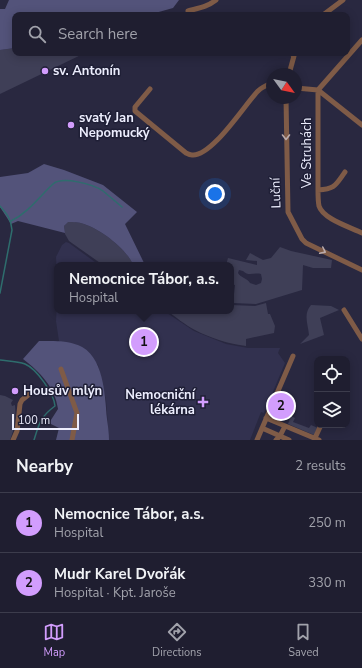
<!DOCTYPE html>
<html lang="en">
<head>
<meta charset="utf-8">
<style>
  body { margin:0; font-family:"Nunito Sans",sans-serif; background:#2c2b3c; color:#f1f3f6 }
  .controls { position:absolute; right:12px; bottom:12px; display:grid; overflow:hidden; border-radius:8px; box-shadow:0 2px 10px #0003 }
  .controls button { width:36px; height:36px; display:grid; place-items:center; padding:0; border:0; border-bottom:1px solid #3c3c4c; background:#1f1e30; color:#f1f3f6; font:20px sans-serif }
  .compass { position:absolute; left:266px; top:68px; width:36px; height:36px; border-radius:50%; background:#1f1e30; box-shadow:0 2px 10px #0003; rotate:123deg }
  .scale { position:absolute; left:12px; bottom:10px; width:67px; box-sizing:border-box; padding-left:4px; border:2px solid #ecedfd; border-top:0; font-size:11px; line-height:14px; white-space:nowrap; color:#ecedfd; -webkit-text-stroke:3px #1f1f36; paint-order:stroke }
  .you { position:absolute; left:215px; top:194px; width:14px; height:14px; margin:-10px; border:3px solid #fff; border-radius:50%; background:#1a73e8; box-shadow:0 0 0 6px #1a73e833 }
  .badge { display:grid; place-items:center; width:26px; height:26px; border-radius:50%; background:#d29dfd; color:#111; font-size:13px; font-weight:700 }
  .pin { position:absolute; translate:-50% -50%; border:2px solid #fff; box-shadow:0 1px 4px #0006 }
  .popup { position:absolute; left:54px; top:262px; width:180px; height:52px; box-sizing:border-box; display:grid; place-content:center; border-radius:8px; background:#1f1e30; filter:drop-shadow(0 1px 3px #0005); font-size:13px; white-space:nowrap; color:#a1a2ab }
  .popup b { font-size:15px; color:#f1f3f6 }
  .popup::after { content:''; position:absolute; left:50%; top:100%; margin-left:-8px; border:8px solid transparent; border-top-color:#1f1e30 }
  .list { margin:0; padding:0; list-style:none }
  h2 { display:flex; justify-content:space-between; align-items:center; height:52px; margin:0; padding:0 16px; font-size:17px }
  h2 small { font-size:13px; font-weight:400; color:#a1a2ab }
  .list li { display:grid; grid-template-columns:26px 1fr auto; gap:12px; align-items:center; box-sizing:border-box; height:60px; padding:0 16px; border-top:1px solid #3c3c4c }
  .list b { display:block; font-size:15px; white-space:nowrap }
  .list p { margin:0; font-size:13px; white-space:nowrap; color:#a1a2ab }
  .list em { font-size:13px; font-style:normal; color:#a1a2ab }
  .icon { flex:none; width:22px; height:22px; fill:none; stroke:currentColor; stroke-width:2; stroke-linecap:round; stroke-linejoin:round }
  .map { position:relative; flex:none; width:362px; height:440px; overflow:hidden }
  .search { position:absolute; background:#1f1e30; box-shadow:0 2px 10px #0003; left:12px; right:12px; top:12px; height:44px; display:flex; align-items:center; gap:10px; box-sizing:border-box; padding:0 14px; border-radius:8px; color:#a1a2ab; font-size:15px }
  .sheet { height:172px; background:#1f1e30 }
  nav { display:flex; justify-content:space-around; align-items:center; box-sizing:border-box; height:56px; border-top:1px solid #3c3c4c; background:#1f1e30; font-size:11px; color:#a1a2ab }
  nav a { display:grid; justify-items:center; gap:2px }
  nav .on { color:#d29dfd }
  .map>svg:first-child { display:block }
  .built { fill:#32314f }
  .green { fill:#3f3f57; fill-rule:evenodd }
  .forest { fill:#53537a }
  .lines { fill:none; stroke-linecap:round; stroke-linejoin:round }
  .stream { stroke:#2e6d6d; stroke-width:1.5 }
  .street { stroke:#7f5b47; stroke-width:5 }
  .oneway { stroke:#bbabab }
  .poi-dot { fill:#d29dfd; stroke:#1f1f36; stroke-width:1.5 }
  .labels { text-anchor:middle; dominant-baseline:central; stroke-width:3; stroke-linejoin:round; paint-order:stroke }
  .poi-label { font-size:13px; font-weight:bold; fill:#ecedfd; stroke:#1f1f36; text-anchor:start }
  .street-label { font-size:13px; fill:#ecedfd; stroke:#1f1f36 }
</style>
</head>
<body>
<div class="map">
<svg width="362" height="440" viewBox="0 0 362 440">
  <rect width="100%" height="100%" fill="#292840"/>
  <path class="built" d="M66 242 69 243 99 265H57V276L56 257 62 245Z
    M57 303V311H164L194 331 226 344 248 348H280L278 353 285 363 264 413 261 412 250 440H109L106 400 98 365 78 345 59 341 56 321Z"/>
  <path class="green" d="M15 48V53H85L0 94V50Z
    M68 221C73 222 78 222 84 224 100 229 127 249 133 265H103L69 241 65 234 64 226Z
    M280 247 291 251 332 260 331 268H313L303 265 302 290 256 304 233 303 235 285 231 284V265H226L228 258 257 265V261L246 260 250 253 263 260 271 258ZM239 270 243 271C249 277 254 272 261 274L262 279 261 283 256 285 250 283C247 278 241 278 238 273Z
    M266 303 268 314H270L275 326 274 333 246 339V346C229 344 210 338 195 330 185 325 176 317 167 311H231V305L255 306Z
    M311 305 331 306 339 310 320 318 324 335 300 344 309 335C308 324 303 314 311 305Z
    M0 395 5 396 13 400 11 403 12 406 15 405C16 418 15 428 10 440H0Z
    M291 416 295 418 293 422 309 428 311 425 318 428 314 435 288 424Z"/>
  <path class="forest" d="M9 0H179L173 8 148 15H15V48L0 50V9H5Z
    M44 164 64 170 103 185 137 212 125 224 145 265H133C127 249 100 229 84 224 78 222 73 222 68 222L64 226 65 233 18 221 11 224 0 207V177L28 173Z
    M39 341C52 341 66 340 78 345 104 355 105 395 107 419 108 426 109 433 109 440H56L59 428 49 423 58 409C55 387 40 372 23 359Z"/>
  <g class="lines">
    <path class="stream" d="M0 206C7 214 11 219 12 230L0 293
      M11 221C28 213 39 197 53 184 62 176 93 184 103 191 109 196 115 201 122 207
      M0 360C8 361 18 361 25 364 37 369 54 394 55 406 40 417 39 424 34 440"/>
    <path class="street" d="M188 11C199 8 207 7 216 0
      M323 15 343 0
      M362 40 318 90V190C318 195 318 201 319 206 323 219 350 227 362 233
      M289 74 294 56 291 53
      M296 88 318 90
      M150 89 135 107V111L186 153C188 154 190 155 192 155 212 157 245 104 258 91 262 87 267 85 272 83
      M318 90 362 125
      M286 98 288 212 302 239 306 243 362 270
      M318 190C335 189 335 186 345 172
      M344 310 362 339
      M61 369 77 413 72 440
      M266 418 319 440
      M262 428 289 440
      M315 438 321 425
      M13 440 17 431 20 404 22 400 32 392
      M257 440 293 356
      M276 440 280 436 285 426"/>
  </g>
  <defs><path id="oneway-chevron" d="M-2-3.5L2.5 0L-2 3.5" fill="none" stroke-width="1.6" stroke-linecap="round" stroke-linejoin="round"/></defs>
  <g class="oneway">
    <use href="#oneway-chevron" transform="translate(286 137) rotate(90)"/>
    <use href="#oneway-chevron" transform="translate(323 251) rotate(26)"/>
  </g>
  <g class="poi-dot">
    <circle cx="45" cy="71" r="4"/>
    <circle cx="71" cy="125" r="4"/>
    <circle cx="15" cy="391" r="4"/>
    <path d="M201 396h4v4h4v4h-4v4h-4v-4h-4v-4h4z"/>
  </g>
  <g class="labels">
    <g class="poi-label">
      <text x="53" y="71">sv. Antonín</text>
      <text x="79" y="118">svatý Jan<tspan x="79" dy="15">Nepomucký</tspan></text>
      <text x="23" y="391">Housův mlýn</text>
      <text x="195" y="395" text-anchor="end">Nemocniční<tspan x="195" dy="15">lékárna</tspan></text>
    </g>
    <g class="street-label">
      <text transform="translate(307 153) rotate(-90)">Ve Struhách</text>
      <text transform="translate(276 193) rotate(-92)">Luční</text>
    </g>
  </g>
</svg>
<div class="controls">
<button><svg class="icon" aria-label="locate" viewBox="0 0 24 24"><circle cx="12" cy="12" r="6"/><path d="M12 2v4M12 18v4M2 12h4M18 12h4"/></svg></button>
<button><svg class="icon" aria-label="layers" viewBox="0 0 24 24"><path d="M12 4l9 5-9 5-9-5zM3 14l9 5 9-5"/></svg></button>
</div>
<svg class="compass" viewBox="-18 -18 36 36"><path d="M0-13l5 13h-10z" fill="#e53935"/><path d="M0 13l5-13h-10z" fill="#a1a2ab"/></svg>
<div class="scale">100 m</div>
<div class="you"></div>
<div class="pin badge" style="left:144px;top:342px">1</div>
<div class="popup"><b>Nemocnice Tábor, a.s.</b>Hospital</div>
<div class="pin badge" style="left:281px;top:406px">2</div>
<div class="search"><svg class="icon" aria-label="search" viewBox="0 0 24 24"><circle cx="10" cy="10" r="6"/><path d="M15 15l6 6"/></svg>Search here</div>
</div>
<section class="sheet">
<h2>Nearby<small>2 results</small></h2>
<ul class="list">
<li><span class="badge">1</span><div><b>Nemocnice Tábor, a.s.</b><p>Hospital</p></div><em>250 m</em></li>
<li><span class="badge">2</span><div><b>Mudr Karel Dvořák</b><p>Hospital · Kpt. Jaroše</p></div><em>330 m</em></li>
</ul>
</section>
<nav>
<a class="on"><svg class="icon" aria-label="map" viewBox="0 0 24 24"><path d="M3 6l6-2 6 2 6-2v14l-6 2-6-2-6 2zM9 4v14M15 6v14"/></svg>Map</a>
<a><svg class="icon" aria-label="directions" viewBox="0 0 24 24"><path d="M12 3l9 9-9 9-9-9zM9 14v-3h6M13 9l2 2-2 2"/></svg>Directions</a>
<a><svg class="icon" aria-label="saved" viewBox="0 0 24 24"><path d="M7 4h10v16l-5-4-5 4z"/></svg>Saved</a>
</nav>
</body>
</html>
